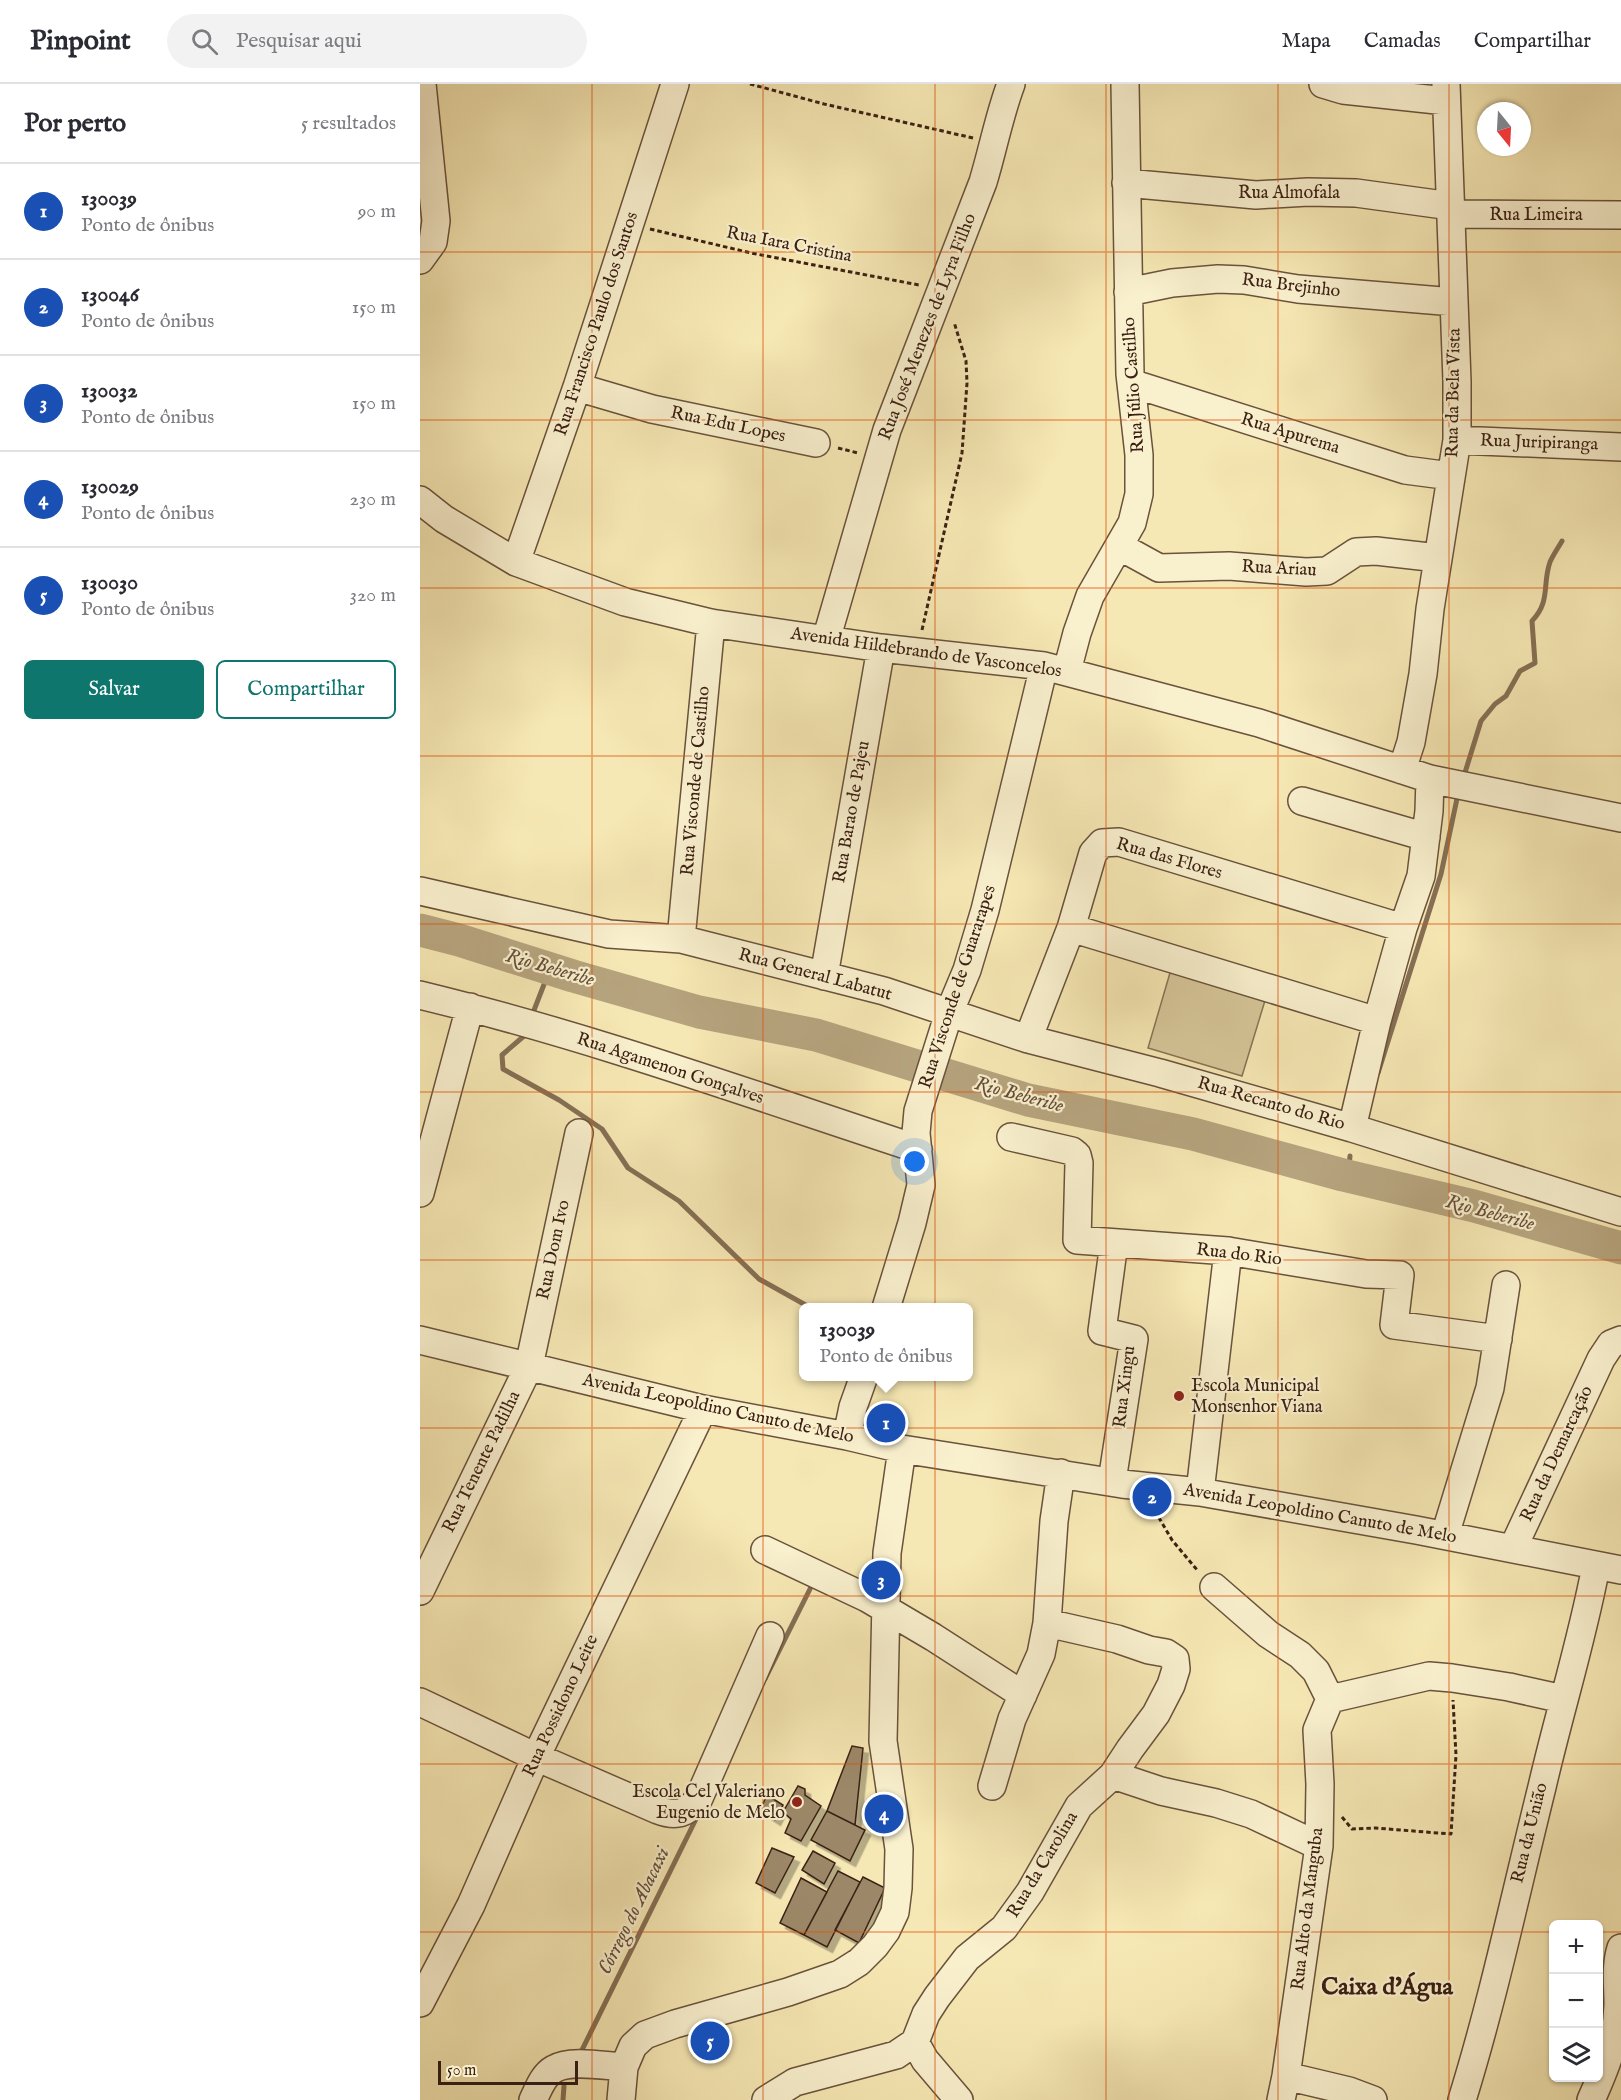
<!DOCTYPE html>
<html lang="pt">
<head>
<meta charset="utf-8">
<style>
  body { margin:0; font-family:"IM FELL English",serif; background:#f2f2f3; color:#2b2b33 }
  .controls { position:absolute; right:18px; bottom:18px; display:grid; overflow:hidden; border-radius:9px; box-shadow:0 2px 4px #0004 }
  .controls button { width:54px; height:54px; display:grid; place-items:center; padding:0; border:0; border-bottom:2px solid #e1e1e2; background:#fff; color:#2b2b33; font:30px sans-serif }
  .compass { position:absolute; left:1057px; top:18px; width:54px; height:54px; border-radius:50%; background:#fff; box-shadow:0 2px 4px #0004; rotate:162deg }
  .scale { position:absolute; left:18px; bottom:15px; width:140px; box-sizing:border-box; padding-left:6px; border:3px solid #3b2014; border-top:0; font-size:16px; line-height:21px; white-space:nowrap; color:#3b2014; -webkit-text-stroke:4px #f9f0ce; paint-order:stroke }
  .you { position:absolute; left:495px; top:1078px; width:21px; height:21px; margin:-15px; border:4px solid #fff; border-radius:50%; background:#1a73e8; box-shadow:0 0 0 9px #1a73e833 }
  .badge { display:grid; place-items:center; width:39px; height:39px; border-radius:50%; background:#0f766e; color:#fff; font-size:20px; font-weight:700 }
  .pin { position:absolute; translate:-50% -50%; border:3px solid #fff; box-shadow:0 2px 6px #0006 }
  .popup { position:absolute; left:379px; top:1219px; width:174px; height:78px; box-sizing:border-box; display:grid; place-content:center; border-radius:9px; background:#fff; filter:drop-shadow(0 2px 4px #0005); font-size:20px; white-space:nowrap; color:#7c7c81 }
  .popup b { font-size:22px; color:#2b2b33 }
  .popup::after { content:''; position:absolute; left:50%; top:100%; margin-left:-12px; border:12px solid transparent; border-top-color:#fff }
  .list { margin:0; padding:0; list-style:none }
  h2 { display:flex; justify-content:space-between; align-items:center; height:78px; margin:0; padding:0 24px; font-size:26px }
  h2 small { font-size:20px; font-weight:400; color:#7c7c81 }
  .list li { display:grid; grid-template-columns:39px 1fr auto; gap:18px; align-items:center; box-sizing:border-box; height:96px; padding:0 24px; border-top:2px solid #e1e1e2 }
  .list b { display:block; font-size:22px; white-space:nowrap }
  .list p { margin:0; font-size:20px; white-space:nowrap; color:#7c7c81 }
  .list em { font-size:20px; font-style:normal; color:#7c7c81 }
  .actions { display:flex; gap:12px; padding:18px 24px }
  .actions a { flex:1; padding:14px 0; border:2px solid #0f766e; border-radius:9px; text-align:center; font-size:21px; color:#0f766e }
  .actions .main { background:#0f766e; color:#fff }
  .icon { flex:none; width:33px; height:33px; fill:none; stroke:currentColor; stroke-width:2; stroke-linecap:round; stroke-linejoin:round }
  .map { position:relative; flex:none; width:1201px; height:2016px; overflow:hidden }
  header { display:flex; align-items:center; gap:36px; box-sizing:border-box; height:84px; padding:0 30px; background:#fff; border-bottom:2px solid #e1e1e2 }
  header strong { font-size:28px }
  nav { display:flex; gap:33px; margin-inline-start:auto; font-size:21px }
  .search { width:420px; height:54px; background:#f2f2f3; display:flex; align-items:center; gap:15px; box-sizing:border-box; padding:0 21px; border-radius:33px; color:#7c7c81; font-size:22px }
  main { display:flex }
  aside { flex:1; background:#fff }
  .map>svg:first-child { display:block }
  .green { fill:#d6c699; stroke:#887356; stroke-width:1.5 }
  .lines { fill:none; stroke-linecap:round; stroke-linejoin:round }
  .stream { stroke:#856f54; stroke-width:5 }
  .river { stroke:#b6a47e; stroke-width:33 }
  .building { fill:#9c8867; stroke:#3b2014; stroke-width:1.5; filter:url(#shadow) }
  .minor-casing { stroke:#6a523c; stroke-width:30 }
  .path { stroke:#3b2014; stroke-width:3; stroke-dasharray:4.5 3; stroke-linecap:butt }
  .minor { stroke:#f9f0ce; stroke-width:27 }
  .grid { fill:none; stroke:#df560c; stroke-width:1.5; stroke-opacity:0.55 }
  .poi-dot { fill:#8f2418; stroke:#f9f0ce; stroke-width:2 }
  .labels { text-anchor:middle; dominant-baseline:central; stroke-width:4.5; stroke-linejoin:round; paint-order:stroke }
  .street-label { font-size:18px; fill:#3b2014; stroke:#f9f0ce }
  .poi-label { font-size:18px; fill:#3b2014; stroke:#f9f0ce; text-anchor:start }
  .water-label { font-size:20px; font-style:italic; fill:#664e39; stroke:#f9f0ce }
  .district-label { font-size:24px; font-weight:bold; fill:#3b2014; stroke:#f9f0ce }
</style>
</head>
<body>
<header>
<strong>Pinpoint</strong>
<div class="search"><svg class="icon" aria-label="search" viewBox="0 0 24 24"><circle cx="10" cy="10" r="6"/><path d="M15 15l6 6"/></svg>Pesquisar aqui</div>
<nav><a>Mapa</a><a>Camadas</a><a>Compartilhar</a></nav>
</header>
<main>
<aside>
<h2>Por perto<small>5 resultados</small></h2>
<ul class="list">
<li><span class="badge" style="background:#1a4fb4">1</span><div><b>130039</b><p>Ponto de ônibus</p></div><em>90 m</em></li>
<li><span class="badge" style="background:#1a4fb4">2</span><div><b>130046</b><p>Ponto de ônibus</p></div><em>150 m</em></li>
<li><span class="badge" style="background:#1a4fb4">3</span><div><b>130032</b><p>Ponto de ônibus</p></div><em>150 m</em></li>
<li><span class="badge" style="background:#1a4fb4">4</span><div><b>130029</b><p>Ponto de ônibus</p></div><em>230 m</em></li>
<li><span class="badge" style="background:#1a4fb4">5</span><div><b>130030</b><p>Ponto de ônibus</p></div><em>320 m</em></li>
</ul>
<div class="actions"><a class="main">Salvar</a><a>Compartilhar</a></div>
</aside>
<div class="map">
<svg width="1201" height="2016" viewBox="0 0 1201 2016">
  <defs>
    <filter id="shadow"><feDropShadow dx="5.5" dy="5.5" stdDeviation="0" flood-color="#0004"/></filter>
  </defs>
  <rect width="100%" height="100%" fill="#f6e8b4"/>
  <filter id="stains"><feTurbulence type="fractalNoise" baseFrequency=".00333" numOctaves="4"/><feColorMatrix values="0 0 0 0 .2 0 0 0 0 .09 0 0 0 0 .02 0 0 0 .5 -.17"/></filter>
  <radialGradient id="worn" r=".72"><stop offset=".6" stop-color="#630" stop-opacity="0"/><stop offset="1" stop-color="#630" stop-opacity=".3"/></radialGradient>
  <path class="green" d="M752 882 847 910 822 992 728 964Z"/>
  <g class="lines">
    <path class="stream" d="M1043 695 1061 637 1075 620 1086 612 1100 587 1115 579 1112 537C1131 517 1122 501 1130 478 1133 471 1138 464 1142 457
      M111 934 130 885
      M106 948 104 952 82 971 83 985 139 1016 182 1045 208 1084 259 1117 339 1195 391 1224
      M958 989 1021 790 1038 710
      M928 1093 930 1072
      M345 1595 392 1501
      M159 1972 277 1733
      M143 2016 144 2002"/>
    <path class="river" d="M0 846 39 856 153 892 279 928 396 951 608 1016 773 1050 923 1091 1054 1122 1201 1164"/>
  </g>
  <path class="building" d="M432 1662 443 1664 435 1741 407 1727Z
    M378 1702 385 1705V1711L401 1722 381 1757 365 1749 371 1735 363 1728Z
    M347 1711 363 1721 355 1736 340 1726Z
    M407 1727 445 1746 430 1777 391 1756Z
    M352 1764 374 1773 355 1809 336 1799Z
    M393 1767 415 1779 404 1800 382 1786Z
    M418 1787 440 1798 407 1863 384 1851Z
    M443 1793 465 1804 439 1859 415 1846Z
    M381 1794 407 1808 384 1851 360 1839Z"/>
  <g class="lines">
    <defs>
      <path id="minor" d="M903 0 923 6 1026 17
        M706 99 836 111 888 108 936 109 1031 122
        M1032 130 1201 131
        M0 176 13 158 16 137 2 0
        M708 208 752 199 798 195 824 196 878 205 1034 218
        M711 299 985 386 1031 392
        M157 303 232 325 396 359
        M1037 356 1201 363
        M0 416 24 435 96 478 205 518 291 539 461 564 624 582 839 639 1010 695 1201 734
        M699 462 739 484 809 482 886 488 907 487 936 468 956 467 1018 474
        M96 478 157 303 255 0
        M406 556 467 346 563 98C573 65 579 32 591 0
        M647 587 657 549 670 512 712 439 719 410V371L710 290 705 0
        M982 686 991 658 1003 590 1010 525 1037 356V297L1026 0
        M882 717 1006 753
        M0 807 189 850 261 855 464 907 608 955 740 989 932 1044 1201 1128
        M651 844 957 937
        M261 855 291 539
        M404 892 461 564
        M0 911C169 952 333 1011 498 1065
        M608 955 651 844 673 769 682 759 699 758 983 844
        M932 1044 957 937 983 844 1001 792 1009 727 1010 695
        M591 1053 652 1067 657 1071 659 1079 657 1156 808 1167 946 1190 980 1191 974 1241 1078 1255
        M0 1109 50 923
        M466 1224 492 1139 501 1101 496 1049 498 1027 529 929 547 886 565 826 624 582
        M0 1256 283 1325 427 1352 482 1365 702 1400 780 1408 996 1446 1201 1486
        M427 1352 433 1323 444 1292
        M692 1397 714 1255 682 1247 694 1159
        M780 1408 808 1167
        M1025 1451 1070 1304 1086 1201
        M1093 1464 1181 1275 1191 1260 1201 1256
        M345 1466 447 1514 513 1553 603 1611
        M794 1503 848 1550 880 1571 896 1587 910 1615 897 1646 900 1700 899 1762 866 1992 861 2016
        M0 1507 109 1282 159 1049
        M910 1615 1009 1592 1032 1594 1089 1603 1143 1615
        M0 1618 116 1673 238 1726C256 1733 267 1730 279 1714L350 1552
        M693 1691 741 1707 796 1719 831 1730 899 1762
        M572 1702 592 1635 621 1570 627 1539 634 1437 641 1389
        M0 1919 51 1821 116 1673 283 1325
        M495 1958 505 1976 539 2016
        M866 1992 929 2007 953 2016
        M113 2016C118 2006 123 1991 134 1985 150 1975 185 1982 204 1983
        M201 2016 204 1983 213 1962 225 1951 255 1940 368 1908 420 1890 439 1878 455 1862 466 1847 475 1828 478 1804 479 1765 463 1657 467 1469 482 1365
        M346 2016 375 1998 476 1971 495 1958 506 1930 517 1913 547 1874 584 1844 610 1808 659 1722 693 1691 710 1665 736 1630 751 1601 756 1585 755 1575 746 1569 729 1566 697 1555 627 1539
        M1042 2016C1074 1913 1096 1807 1122 1703 1139 1629 1162 1557 1176 1482
        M1171 2016C1185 1985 1197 1956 1198 1921 1198 1901 1195 1883 1201 1864"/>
    </defs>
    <use href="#minor" class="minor-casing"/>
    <path class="path" d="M330 0 404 20 553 54
      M230 145 331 169 499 201
      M418 364 438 369
      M502 546 542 369 547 299 546 277 534 238
      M735 1427 752 1456 778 1487
      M922 1733 932 1745 955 1744 1031 1750 1036 1671 1033 1616"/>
    <use href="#minor" class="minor"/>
  </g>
  <path class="grid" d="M172 0V2016M343 0V2016M515 0V2016M686 0V2016M858 0V2016M1029 0V2016M0 168H1201M0 336H1201M0 504H1201M0 672H1201M0 840H1201M0 1008H1201M0 1176H1201M0 1344H1201M0 1512H1201M0 1680H1201M0 1848H1134M1178 1848H1201"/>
  <g class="poi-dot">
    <circle cx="759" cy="1312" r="6"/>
    <circle cx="377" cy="1718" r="6"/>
  </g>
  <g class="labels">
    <g class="street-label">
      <text x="869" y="109">Rua Almofala</text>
      <text x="1116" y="131">Rua Limeira</text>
      <text transform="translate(369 161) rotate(11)">Rua Iara Cristina</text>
      <text transform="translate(871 202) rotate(7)">Rua Brejinho</text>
      <text transform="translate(177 240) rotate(-72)">Rua Francisco Paulo dos Santos</text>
      <text transform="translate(508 243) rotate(-69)">Rua José Menezes de Lyra Filho</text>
      <text transform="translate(714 301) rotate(-94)">Rua Júlio Castilho</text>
      <text transform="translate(1034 309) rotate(-89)">Rua da Bela Vista</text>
      <text transform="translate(308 341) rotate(12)">Rua Edu Lopes</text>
      <text transform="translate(870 350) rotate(17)">Rua Apurema</text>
      <text transform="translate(1119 359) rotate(2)">Rua Juripiranga</text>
      <text transform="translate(859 485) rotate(3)">Rua Ariau</text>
      <text transform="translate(506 569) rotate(8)">Avenida Hildebrando de Vasconcelos</text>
      <text transform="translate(276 697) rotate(-85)">Rua Visconde de Castilho</text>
      <text transform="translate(432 728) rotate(-80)">Rua Barao de Pajeu</text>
      <text transform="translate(749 775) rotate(16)">Rua das Flores</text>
      <text transform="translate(395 891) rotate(15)">Rua General Labatut</text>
      <text transform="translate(538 903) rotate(-72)">Rua Visconde de Guararapes</text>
      <text transform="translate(250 985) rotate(18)">Rua Agamenon Gonçalves</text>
      <text transform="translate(851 1020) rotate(16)">Rua Recanto do Rio</text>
      <text transform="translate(134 1166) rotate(-78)">Rua Dom Ivo</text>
      <text transform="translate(819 1171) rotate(7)">Rua do Rio</text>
      <text transform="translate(705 1303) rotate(-83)">Rua Xingu</text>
      <text transform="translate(298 1325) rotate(12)">Avenida Leopoldino Canuto de Melo</text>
      <text transform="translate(1137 1370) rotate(-65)">Rua da Demarcação</text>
      <text transform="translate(62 1378) rotate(-64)">Rua Tenente Padilha</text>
      <text transform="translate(900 1430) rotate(10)">Avenida Leopoldino Canuto de Melo</text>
      <text transform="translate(141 1622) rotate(-65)">Rua Possidono Leite</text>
      <text transform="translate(1110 1749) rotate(-76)">Rua da União</text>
      <text transform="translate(623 1781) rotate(-59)">Rua da Carolina</text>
      <text transform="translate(888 1825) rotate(-83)">Rua Alto da Manguba</text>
    </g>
    <g class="poi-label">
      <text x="771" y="1302">Escola Municipal<tspan x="771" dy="21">Monsenhor Viana</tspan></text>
      <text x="365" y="1708" text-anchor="end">Escola Cel Valeriano<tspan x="365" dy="21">Eugenio de Melo</tspan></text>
    </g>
    <g class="water-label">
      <text transform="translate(130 884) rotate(16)">Rio Beberibe</text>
      <text transform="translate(599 1011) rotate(15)">Rio Beberibe</text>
      <text transform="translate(1070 1129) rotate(15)">Rio Beberibe</text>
      <text transform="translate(214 1827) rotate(-64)">Córrego do Abacaxi</text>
    </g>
    <g class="district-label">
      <text x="967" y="1903">Caixa d'Água</text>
    </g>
  </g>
  <rect width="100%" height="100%" filter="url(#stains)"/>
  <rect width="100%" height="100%" fill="url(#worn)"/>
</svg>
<div class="controls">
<button>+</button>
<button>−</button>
<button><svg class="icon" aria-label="layers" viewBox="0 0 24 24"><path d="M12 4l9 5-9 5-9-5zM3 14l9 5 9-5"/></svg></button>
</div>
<svg class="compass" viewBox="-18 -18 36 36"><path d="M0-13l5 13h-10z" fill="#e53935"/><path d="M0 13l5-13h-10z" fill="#7c7c81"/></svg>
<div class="scale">50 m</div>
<div class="you"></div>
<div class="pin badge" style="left:466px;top:1339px;background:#1a4fb4">1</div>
<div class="popup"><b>130039</b>Ponto de ônibus</div>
<div class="pin badge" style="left:732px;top:1413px;background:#1a4fb4">2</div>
<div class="pin badge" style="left:461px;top:1496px;background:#1a4fb4">3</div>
<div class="pin badge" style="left:464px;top:1730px;background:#1a4fb4">4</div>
<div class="pin badge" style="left:290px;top:1957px;background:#1a4fb4">5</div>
</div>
</main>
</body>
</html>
